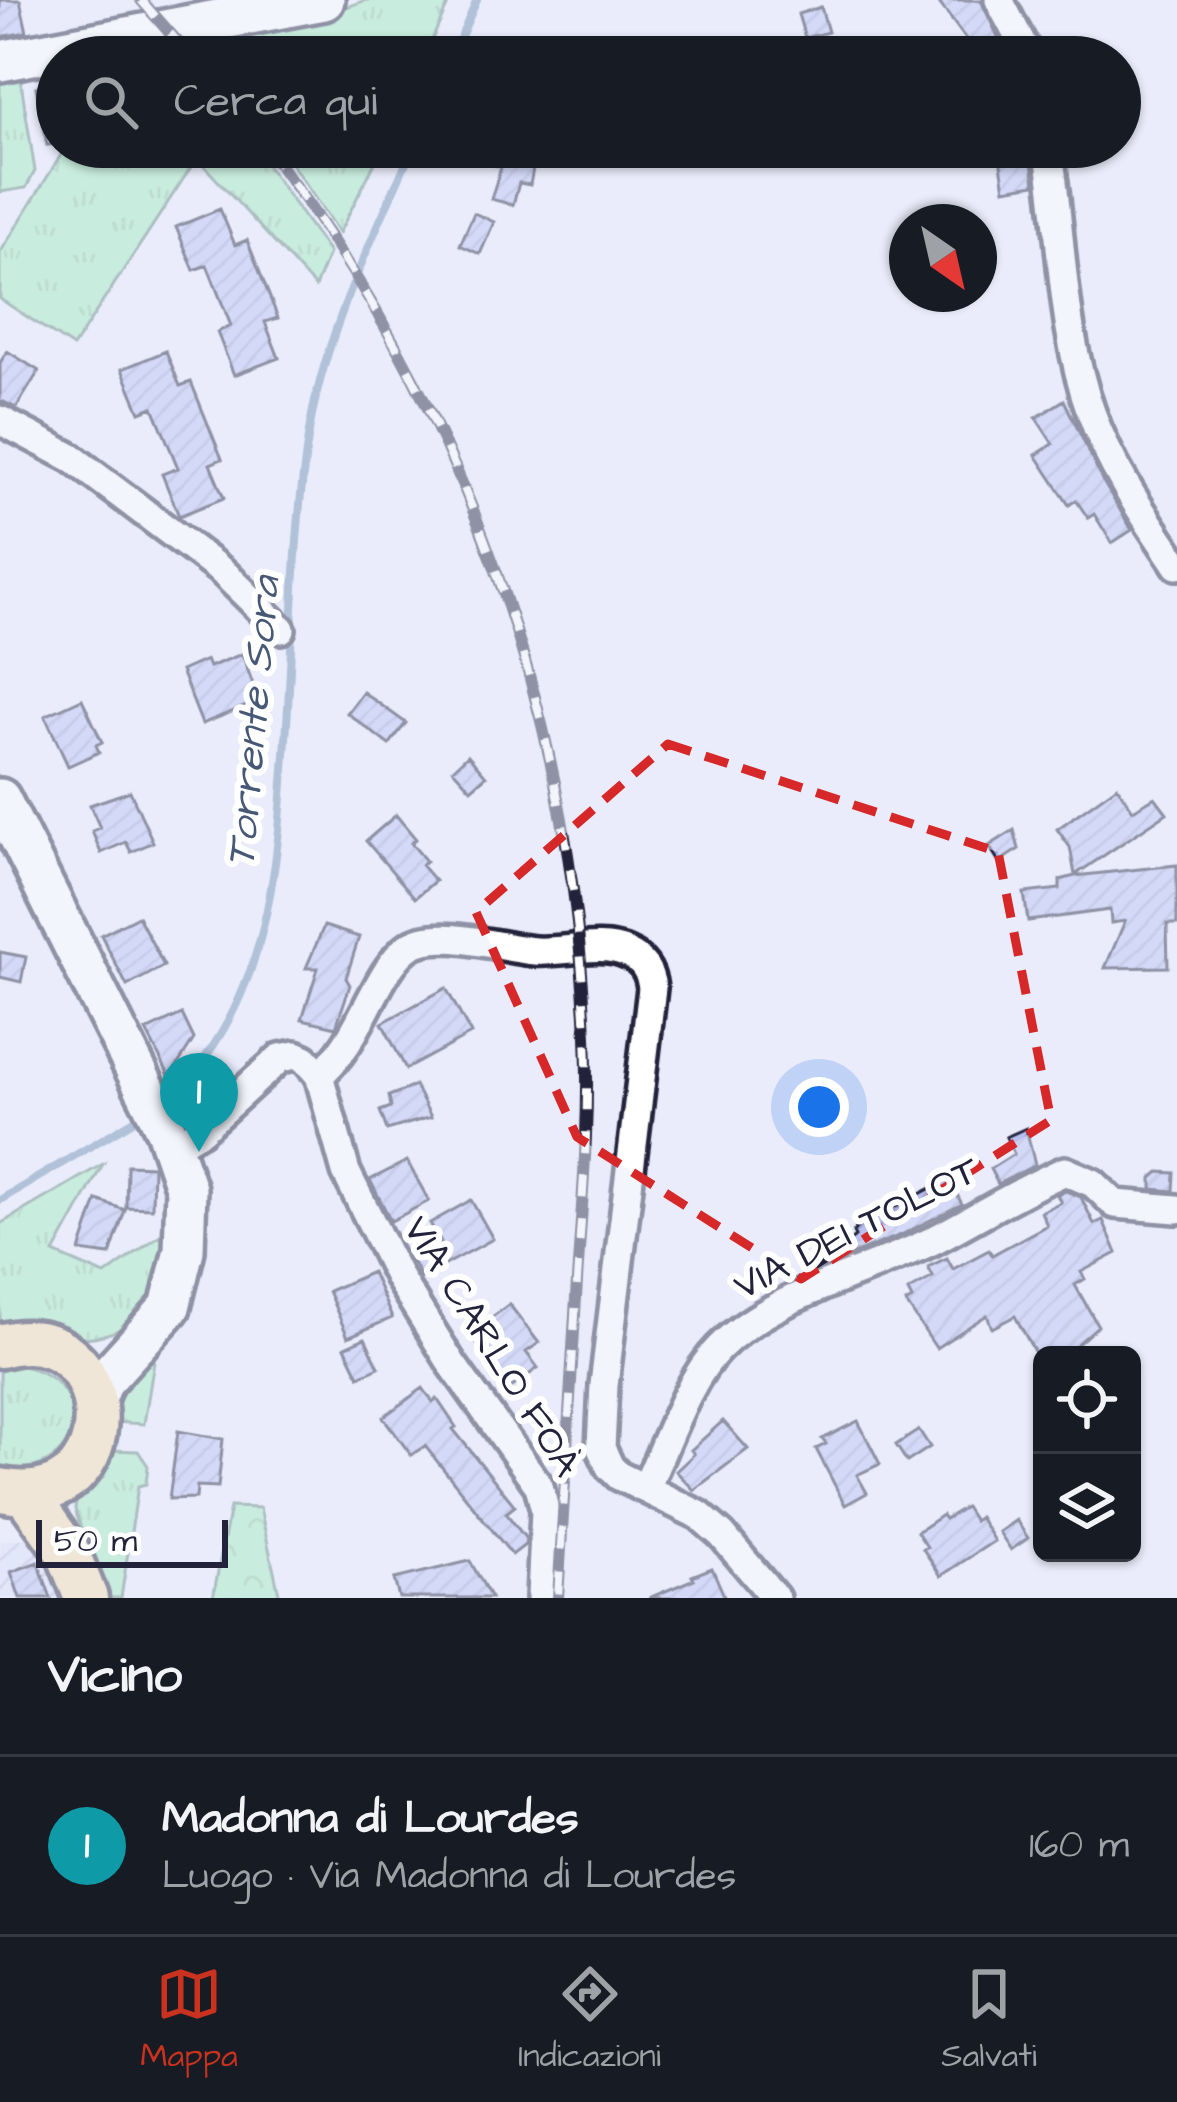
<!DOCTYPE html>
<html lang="it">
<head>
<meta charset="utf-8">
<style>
  body { margin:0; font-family:"Architects Daughter",sans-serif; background:#242831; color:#f1f3f6 }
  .controls { position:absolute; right:36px; bottom:36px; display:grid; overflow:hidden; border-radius:18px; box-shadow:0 3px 9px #0004 }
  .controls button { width:108px; height:108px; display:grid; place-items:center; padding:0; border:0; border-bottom:3px solid #363941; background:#171b24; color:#f1f3f6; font:60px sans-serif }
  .compass { position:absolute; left:889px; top:204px; width:108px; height:108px; border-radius:50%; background:#171b24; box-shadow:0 3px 9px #0004; rotate:146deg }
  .scale { position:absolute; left:36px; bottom:30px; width:192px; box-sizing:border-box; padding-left:12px; border:6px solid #22223b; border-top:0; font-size:33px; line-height:42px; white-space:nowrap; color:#22223b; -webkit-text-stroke:9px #fff; paint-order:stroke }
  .you { position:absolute; left:819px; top:1107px; width:42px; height:42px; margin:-30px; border:9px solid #fff; border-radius:50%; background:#1a73e8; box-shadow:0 0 0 18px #1a73e833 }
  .badge { display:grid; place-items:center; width:78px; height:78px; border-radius:50%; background:#c8321e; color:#fff; font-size:39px; font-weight:700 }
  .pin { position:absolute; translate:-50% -99px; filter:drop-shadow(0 3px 6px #0008) }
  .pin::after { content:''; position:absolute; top:63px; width:42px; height:36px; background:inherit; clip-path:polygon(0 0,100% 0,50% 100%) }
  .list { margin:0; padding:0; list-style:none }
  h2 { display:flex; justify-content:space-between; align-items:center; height:156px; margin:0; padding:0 48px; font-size:51px }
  h2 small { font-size:39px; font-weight:400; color:#9ea1a6 }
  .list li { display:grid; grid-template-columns:78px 1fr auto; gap:36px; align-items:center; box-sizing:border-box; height:180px; padding:0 48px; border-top:3px solid #363941 }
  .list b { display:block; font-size:45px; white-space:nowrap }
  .list p { margin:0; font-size:39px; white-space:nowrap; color:#9ea1a6 }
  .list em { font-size:39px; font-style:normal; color:#9ea1a6 }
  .icon { flex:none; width:66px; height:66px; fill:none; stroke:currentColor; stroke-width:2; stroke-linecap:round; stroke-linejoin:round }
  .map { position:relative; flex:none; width:1177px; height:1598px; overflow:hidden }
  .search { position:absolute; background:#171b24; box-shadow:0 3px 9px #0004; left:36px; right:36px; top:36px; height:132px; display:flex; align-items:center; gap:30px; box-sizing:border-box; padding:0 42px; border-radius:66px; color:#9ea1a6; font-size:45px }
  .sheet { height:336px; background:#171b24 }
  nav { display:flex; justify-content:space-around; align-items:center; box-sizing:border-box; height:168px; border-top:3px solid #363941; background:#171b24; font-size:33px; color:#9ea1a6 }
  nav a { display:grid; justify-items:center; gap:6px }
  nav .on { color:#c8321e }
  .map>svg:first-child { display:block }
  .industrial { fill:url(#industrial-furrows) }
  .grass { fill:url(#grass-tufts); stroke:#62867a; stroke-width:3 }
  .forest { fill:url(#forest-crowns); stroke:#62867a; stroke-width:3 }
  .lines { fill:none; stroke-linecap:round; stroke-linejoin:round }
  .stream { stroke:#6b8dae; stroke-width:8 }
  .building { fill:url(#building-hatch); stroke:#22223b; stroke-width:3 }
  .street-casing { stroke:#22223b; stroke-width:36 }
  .secondary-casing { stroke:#22223b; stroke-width:48 }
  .primary-casing { stroke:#22223b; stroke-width:51 }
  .street { stroke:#fff; stroke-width:27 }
  .secondary { stroke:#fff; stroke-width:39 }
  .primary { stroke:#f8deab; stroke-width:42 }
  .rail-casing { stroke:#22223b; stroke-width:12 }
  .rail { stroke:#fff; stroke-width:8; stroke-dasharray:22; stroke-linecap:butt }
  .marked { fill:none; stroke:#d62828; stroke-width:9; stroke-dasharray:24 15; stroke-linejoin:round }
  .labels { text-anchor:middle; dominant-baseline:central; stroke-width:12; stroke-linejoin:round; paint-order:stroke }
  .street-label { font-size:39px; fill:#22223b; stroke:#fff }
  .water-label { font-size:42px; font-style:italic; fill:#465875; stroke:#fff }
</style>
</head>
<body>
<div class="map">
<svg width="1177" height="1598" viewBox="0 0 1177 1598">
  <defs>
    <pattern id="industrial-furrows" width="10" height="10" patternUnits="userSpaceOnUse" patternTransform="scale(3)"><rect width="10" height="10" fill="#dbdff8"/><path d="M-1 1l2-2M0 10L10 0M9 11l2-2" fill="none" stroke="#bcbfd6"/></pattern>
    <pattern id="grass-tufts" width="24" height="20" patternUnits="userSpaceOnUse" patternTransform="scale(3)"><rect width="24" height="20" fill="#a1ebb9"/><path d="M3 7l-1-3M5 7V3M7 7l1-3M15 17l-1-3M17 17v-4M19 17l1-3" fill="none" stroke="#8ac9a0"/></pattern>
    <pattern id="forest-crowns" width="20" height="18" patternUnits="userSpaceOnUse" patternTransform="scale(3)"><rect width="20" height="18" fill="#a1ebb9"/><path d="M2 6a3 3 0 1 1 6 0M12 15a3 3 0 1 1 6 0" fill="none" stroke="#8ac9a0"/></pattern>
    <pattern id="building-hatch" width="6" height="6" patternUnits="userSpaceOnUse" patternTransform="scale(3)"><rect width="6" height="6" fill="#b8c1f2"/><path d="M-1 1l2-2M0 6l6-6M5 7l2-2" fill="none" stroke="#9ea6d0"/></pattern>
  </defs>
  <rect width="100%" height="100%" fill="#eaecfb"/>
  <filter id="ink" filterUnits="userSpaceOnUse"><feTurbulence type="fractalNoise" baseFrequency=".00833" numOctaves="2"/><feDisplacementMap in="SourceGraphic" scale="24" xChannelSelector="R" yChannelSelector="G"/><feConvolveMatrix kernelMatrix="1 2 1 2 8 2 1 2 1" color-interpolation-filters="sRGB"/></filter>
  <g filter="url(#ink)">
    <path class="industrial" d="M42 1537 66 1598H0V1541Z"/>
    <path class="grass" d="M366 0H450L424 57H206L186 34 332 12Z
      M20 76 35 171 26 188 0 192V81Z
      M66 147H254L329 253 315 287 197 158 73 347 0 299V253Z
      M280 147H383L339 233Z
      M103 1164 54 1253 105 1275 171 1227C166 1249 164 1284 152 1302 116 1353 53 1337 0 1334V1224Z
      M155 1355 144 1424 113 1422 110 1401Z
      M23 1366C104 1383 78 1487 0 1465V1371Z
      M108 1450 138 1451 148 1466 146 1484 138 1486 121 1598H102L75 1509 78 1491Z"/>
    <path class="forest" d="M230 1507 260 1508 280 1598H213Z"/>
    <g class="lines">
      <path class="stream" d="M452 57 477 0
        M166 1100C269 1010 278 865 286 739 293 639 293 537 308 438 323 337 372 240 413 147
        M0 1200 143 1115"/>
    </g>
    <path class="building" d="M0 0H20L27 32 0 37Z
      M937 0H981L998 37 976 53Z
      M821 7 828 32 805 38 798 14Z
      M57 83V144L47 145 36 87Z
      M452 147H537L530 185 519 183 513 205 491 199 501 167 451 152Z
      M1030 147 1035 184 1005 189 999 152Z
      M220 209 235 245 247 240 278 318 265 322 279 358 234 375 217 332 231 326 207 265 194 270 176 227Z
      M474 213 494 222 480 254 460 245Z
      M7 351 39 371 16 408 0 400V363Z
      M166 351 180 386 191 382 222 459 210 464 224 498 179 516 162 474 178 468 153 407 140 412 122 369Z
      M1064 400 1102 480 1132 530 1112 543 1094 514 1088 518 1076 500 1069 505 1036 455 1053 444 1036 418Z
      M242 654 259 701 202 724 181 671 206 660 209 667Z
      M363 692 406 723 389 745 347 713Z
      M82 699 102 742 96 745 99 752 68 766 45 716Z
      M468 755 486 776 471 789 453 769Z
      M1117 786 1133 810 1155 797 1167 813 1075 875 1070 847 1057 829Z
      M130 791 153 842 131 852 126 842 101 853 92 831 100 828 90 805Z
      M396 815 416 839 411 843 426 861 421 865 435 881 415 898 366 841Z
      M1014 830 1019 849 999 862 989 846Z
      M1177 865V924H1167L1168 967 1105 968 1125 921 1111 923 1110 910 1028 921 1024 893 1060 889V880L1075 876Z
      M138 916 164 966 127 986 101 935Z
      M324 926 359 937 346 978 350 985 336 1027 302 1019 318 968H306Z
      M0 952 26 957 21 982 0 977Z
      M446 988 471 1034 406 1069 382 1023Z
      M182 1014 194 1039 170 1077 146 1031Z
      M415 1086 431 1117 387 1130 380 1111 391 1107 389 1096Z
      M1026 1128 1035 1165 998 1184 990 1169 1014 1154 1006 1137Z
      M407 1161 429 1201 391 1221 370 1180Z
      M127 1165 153 1166 152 1208 126 1207Z
      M1159 1172 1175 1173 1174 1191 1152 1189V1178Z
      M949 1179 962 1204 901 1235 813 1270 855 1237 853 1232 859 1225Z
      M1066 1191 1081 1197 1094 1224 1103 1220 1117 1253 1081 1272 1085 1279 1075 1285 1098 1326 1065 1355H1036L1015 1316 992 1328 987 1315 936 1348 906 1303 912 1299 908 1291 933 1277 928 1267 947 1258 953 1269 989 1250 992 1255 1047 1225 1041 1212 1061 1202 1057 1195Z
      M97 1200 125 1210 110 1255 80 1251Z
      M471 1200 493 1239 421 1278 411 1259 441 1243 430 1223Z
      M372 1272 392 1318 348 1337 328 1291Z
      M509 1304 539 1343 526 1352 538 1368 511 1388 470 1334Z
      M365 1338 379 1367 359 1376 345 1347Z
      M423 1388 433 1402 437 1399 456 1427 453 1429 515 1506 506 1513 526 1539 525 1545 512 1555 425 1446 411 1455 383 1417Z
      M723 1421 748 1449 694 1490 676 1471 694 1454 691 1450Z
      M858 1421 880 1464 857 1475 867 1493 845 1505 816 1449 826 1444 822 1439Z
      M919 1430 930 1447 907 1462 896 1445Z
      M178 1431 223 1439 218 1487 197 1486 196 1498 169 1499Z
      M965 1507 974 1521 979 1517 994 1541 941 1576 923 1549 927 1547 917 1532 942 1515 945 1519Z
      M1016 1520 1028 1538 1011 1550 999 1532Z
      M470 1561 491 1598H399L394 1579Z
      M38 1562 51 1598H20L11 1572Z
      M712 1568 725 1598H649L694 1579 692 1576Z"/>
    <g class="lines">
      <defs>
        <path id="street" d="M999 0 1029 57
          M1048 147C1063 236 1060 326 1091 412 1110 467 1145 517 1177 565
          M0 420 72 458 223 572 281 629
          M319 1075C361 1042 374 973 408 947 437 926 503 949 535 951 564 953 600 941 627 953 643 960 650 971 652 988L604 1385 601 1448 610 1467 619 1476 699 1515 722 1535 775 1598
          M173 1146 201 1130 280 1058 296 1055 305 1059 319 1075 346 1172 400 1280 452 1364 539 1486 545 1510 541 1598
          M646 1487C666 1445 687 1380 719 1348 771 1295 867 1273 934 1240 978 1217 1019 1191 1065 1171L1093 1183 1115 1204 1177 1209"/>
        <path id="secondary" d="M0 61 324 0
          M0 799 166 1130 186 1189 184 1250 170 1307 103 1381 96 1399"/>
        <path id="primary" d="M0 1346C121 1311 134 1517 0 1490
          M25 1493 68 1553 86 1598"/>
      </defs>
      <use href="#street" class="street-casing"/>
      <use href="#secondary" class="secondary-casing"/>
      <use href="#primary" class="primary-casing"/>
      <use href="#street" class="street"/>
      <use href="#secondary" class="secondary"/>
      <use href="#primary" class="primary"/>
      <defs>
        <path id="rail" d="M141 0 191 57
          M266 147C463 403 572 714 586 1037 590 1119 582 1200 577 1281 571 1387 564 1492 558 1598"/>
      </defs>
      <use href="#rail" class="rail-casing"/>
      <use href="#rail" class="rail"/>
    </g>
  </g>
  <path d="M0 0H1177V1598H0ZM668 744 998 852 1051 1120 801 1279 577 1137 476 912Z" fill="#eaecfb" fill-opacity=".55" fill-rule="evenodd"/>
  <path class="marked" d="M668 744 998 852 1051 1120 801 1279 577 1137 476 912Z"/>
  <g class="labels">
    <g class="street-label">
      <text transform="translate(857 1229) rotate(-27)">VIA DEI TOLOT</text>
      <text transform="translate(491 1347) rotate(58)">VIA CARLO FOÀ</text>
    </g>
    <g class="water-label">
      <text transform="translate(254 722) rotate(-85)">Torrente Sora</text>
    </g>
  </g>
</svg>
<div class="controls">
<button><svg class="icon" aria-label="locate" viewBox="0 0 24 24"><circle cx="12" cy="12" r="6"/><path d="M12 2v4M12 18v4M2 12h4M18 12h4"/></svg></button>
<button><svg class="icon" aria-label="layers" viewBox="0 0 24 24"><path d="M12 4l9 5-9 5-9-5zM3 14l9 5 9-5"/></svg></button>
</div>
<svg class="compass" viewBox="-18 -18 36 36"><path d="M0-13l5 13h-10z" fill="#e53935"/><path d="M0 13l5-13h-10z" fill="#9ea1a6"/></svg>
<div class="scale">50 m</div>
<div class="you"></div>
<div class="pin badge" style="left:199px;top:1152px;background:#0f9aa8">1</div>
<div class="search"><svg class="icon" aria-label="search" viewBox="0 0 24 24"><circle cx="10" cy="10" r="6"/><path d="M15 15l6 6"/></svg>Cerca qui</div>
</div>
<section class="sheet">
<h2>Vicino<small></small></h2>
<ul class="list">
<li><span class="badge" style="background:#0f9aa8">1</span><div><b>Madonna di Lourdes</b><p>Luogo · Via Madonna di Lourdes</p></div><em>160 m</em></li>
</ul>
</section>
<nav>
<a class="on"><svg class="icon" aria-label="map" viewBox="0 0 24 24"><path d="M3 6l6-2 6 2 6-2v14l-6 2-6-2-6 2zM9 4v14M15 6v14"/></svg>Mappa</a>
<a><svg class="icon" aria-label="directions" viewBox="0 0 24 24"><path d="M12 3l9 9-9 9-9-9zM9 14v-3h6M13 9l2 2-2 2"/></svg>Indicazioni</a>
<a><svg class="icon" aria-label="saved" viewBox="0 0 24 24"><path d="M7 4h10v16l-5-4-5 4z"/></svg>Salvati</a>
</nav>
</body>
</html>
